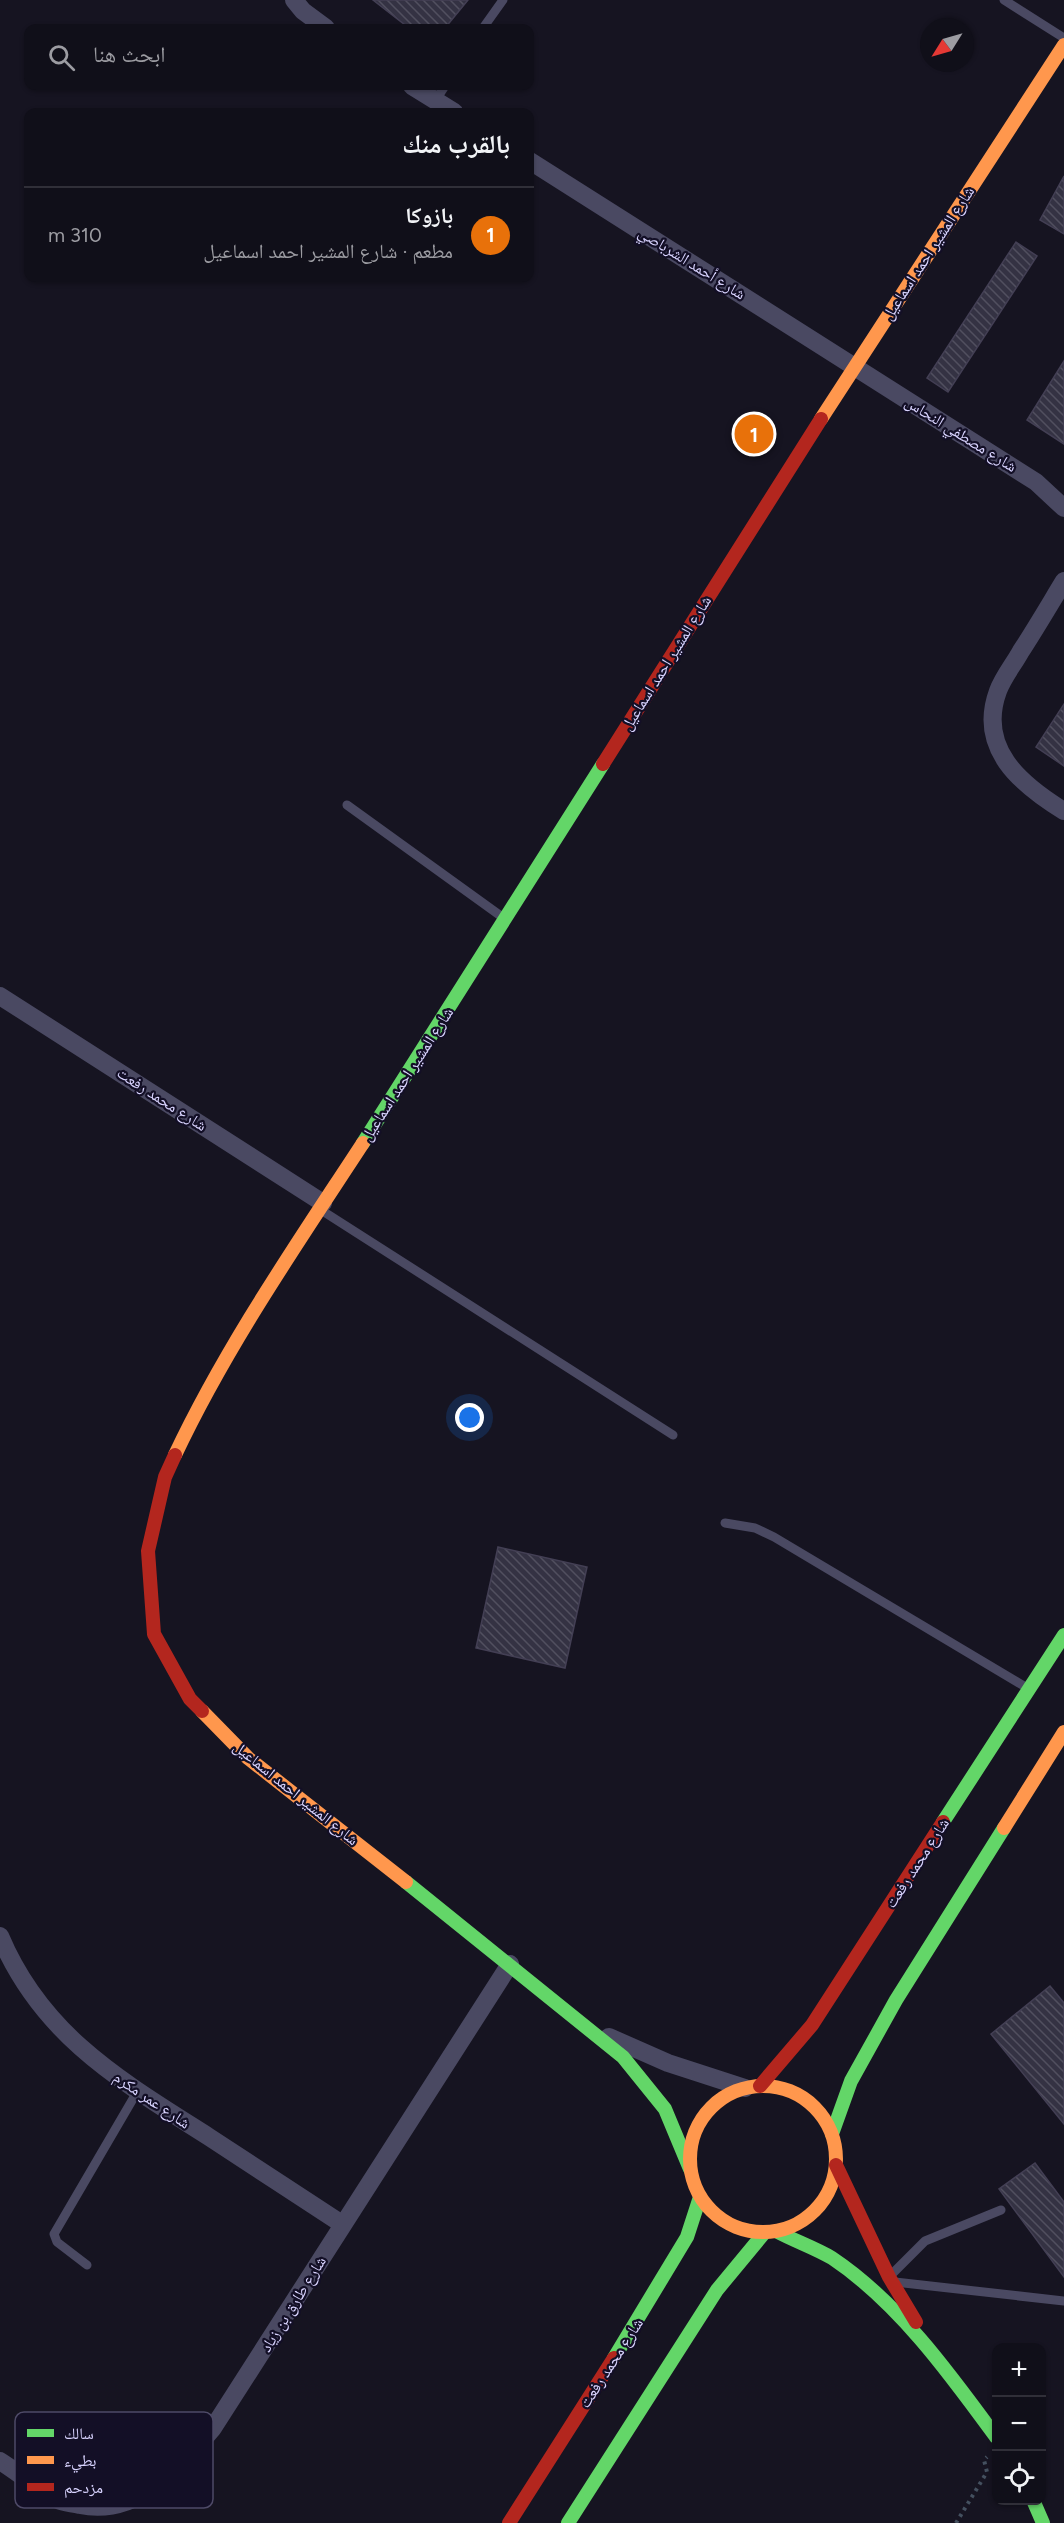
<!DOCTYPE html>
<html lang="ar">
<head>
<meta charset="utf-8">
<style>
  body { margin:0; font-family:Figtree,"Noto Naskh Arabic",sans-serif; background:#1e1d26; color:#f1f3f6; direction:rtl }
  .controls { position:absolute; right:18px; bottom:18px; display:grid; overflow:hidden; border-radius:12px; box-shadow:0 2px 4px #0004 }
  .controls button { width:54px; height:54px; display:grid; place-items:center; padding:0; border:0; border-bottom:2px solid #302f38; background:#100f19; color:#f1f3f6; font:30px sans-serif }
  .compass { position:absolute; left:920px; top:18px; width:54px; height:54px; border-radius:50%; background:#100f19; box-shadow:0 2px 4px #0004; rotate:233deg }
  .you { position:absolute; left:470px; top:1418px; width:21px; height:21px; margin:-15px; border:4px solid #fff; border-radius:50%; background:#1a73e8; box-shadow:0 0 0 9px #1a73e833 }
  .badge { display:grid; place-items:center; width:39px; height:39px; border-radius:50%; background:#0f766e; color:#fff; font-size:20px; font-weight:700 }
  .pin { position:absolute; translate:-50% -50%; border:3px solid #fff; box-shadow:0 2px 6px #0006 }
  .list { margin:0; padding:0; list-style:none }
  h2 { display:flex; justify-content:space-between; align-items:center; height:78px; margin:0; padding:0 24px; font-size:26px }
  h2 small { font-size:20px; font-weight:400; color:#9c9ca2 }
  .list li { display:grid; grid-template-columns:39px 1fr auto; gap:18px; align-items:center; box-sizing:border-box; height:96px; padding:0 24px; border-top:2px solid #302f38 }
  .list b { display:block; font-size:22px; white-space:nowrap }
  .list p { margin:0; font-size:20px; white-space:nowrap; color:#9c9ca2 }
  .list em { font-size:20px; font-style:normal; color:#9c9ca2 }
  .icon { flex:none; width:33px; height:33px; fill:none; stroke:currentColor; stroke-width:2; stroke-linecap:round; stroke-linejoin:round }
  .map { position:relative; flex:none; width:1064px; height:2523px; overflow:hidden; direction:ltr }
  .search { position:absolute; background:#100f19; box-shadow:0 2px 4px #0004; left:24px; top:24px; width:510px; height:66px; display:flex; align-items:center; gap:15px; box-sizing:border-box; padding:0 21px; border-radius:12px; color:#9c9ca2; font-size:22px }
  .panel { position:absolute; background:#100f19; box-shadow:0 2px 4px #0004; left:24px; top:108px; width:510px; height:174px; border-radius:12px; direction:rtl }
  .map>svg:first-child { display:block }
  .building { fill:url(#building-back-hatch); stroke:#433f54; stroke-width:1.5 }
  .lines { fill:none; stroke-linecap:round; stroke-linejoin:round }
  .path { stroke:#44505f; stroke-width:4; stroke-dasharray:3 4.5; stroke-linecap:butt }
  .lane { stroke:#4a4962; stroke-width:9 }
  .street { stroke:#4a4962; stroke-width:18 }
  .fast { stroke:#63d668; stroke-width:14 }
  .slow { stroke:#ff974d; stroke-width:14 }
  .jam { stroke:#b3261e; stroke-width:14 }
  .labels { text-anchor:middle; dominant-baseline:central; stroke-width:4.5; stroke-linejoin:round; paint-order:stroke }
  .street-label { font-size:16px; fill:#d9d4ff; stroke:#130f26 }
  .key { fill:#130f26; stroke:#4e4a67; stroke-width:1.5 }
  .key-label { font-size:16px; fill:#d9d4ff }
</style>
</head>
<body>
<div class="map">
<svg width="1064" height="2523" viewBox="0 0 1064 2523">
  <defs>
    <pattern id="building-back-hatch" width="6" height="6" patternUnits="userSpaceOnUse" patternTransform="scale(1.5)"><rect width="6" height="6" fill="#343243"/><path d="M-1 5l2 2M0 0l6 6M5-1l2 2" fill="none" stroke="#514f5f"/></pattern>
  </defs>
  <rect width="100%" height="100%" fill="#161421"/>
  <path class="building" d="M373 0H468L445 28H409Z
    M1064 176V234L1040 220Z
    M1016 242 1037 256 948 392 927 378Z
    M1064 361V444L1027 420Z
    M1064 704V766L1036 747Z
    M498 1547 587 1567 565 1668 476 1648Z
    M1050 1986 1064 2003V2124L991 2034Z
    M1035 2163 1064 2202V2277L999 2189Z"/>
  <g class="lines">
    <path class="path" d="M956 2523 987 2472 984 2460 987 2457"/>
    <path class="lane" d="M1004 0 1064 38
      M483 28 503 0
      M435 101 445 86
      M347 805 505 919
      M321 1210 673 1435
      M725 1523 755 1528 774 1537 1029 1689
      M87 2265 57 2242 54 2234 137 2092
      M891 2275 925 2241 1001 2210
      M895 2282 1064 2301"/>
    <path class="street" d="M294 0 303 11 326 28
      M412 86 454 112
      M530 161 1036 482 1064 508
      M1064 581C1050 604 1036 628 1021 651 1014 664 1003 677 998 691 977 748 1020 784 1064 811
      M0 996 323 1203
      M0 1936C42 2036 121 2081 209 2137 253 2166 298 2195 342 2224
      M609 2037 668 2063 745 2088
      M0 2461C19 2473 38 2489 58 2500 64 2503 73 2503 80 2505 138 2517 179 2468 213 2428L510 1964"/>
    <path class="fast" d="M363 1143 603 764
      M943 1822 1064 1635
      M406 1882 623 2057 665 2109 690 2169
      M832 2134 851 2081 896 2000 1004 1828
      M778 2232C795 2241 815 2248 832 2258 898 2302 950 2374 996 2437
      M614 2358 687 2237 700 2197
      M1033 2500 1043 2523
      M568 2523 717 2290 765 2232"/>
    <path class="slow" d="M821 419 1064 45
      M175 1455C227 1345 297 1244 363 1143
      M202 1711 248 1758 406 1882
      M1004 1828 1064 1732
      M690 2159a73 73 0 1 1 146 0a73 73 0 1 1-146 0Z"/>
    <path class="jam" d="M603 764 821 419
      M175 1455 165 1477 148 1551 154 1634 190 1699 202 1711
      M760 2086 812 2025 943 1822
      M836 2165 889 2277 916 2322
      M509 2523 614 2358"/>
  </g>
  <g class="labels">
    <g class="street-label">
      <text transform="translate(928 253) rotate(-57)">شارع المشير احمد اسماعيل</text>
      <text transform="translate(692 263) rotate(32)">شارع أحمد الشرباصي</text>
      <text transform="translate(961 434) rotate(32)">شارع مصطفي النحاس</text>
      <text transform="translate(666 663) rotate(-58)">شارع المشير احمد اسماعيل</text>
      <text transform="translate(407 1074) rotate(-57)">شارع المشير احمد اسماعيل</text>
      <text transform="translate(162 1099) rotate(33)">شارع محمد رفعت</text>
      <text transform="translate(296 1793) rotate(39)">شارع المشير احمد اسماعيل</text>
      <text transform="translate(917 1863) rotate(-57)">شارع محمد رفعت</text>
      <text transform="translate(152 2100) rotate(34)">شارع عمر مكرم</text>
      <text transform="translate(293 2304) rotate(-58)">شارع طارق بن زياد</text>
      <text transform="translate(611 2363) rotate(-57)">شارع محمد رفعت</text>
    </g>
  </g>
  <rect x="15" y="2412" width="198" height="96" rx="9" class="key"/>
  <rect x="27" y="2429" width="27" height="8" fill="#63d668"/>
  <rect x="27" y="2456" width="27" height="8" fill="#ff974d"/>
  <rect x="27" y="2483" width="27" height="8" fill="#b3261e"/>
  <g class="key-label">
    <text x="64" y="2439">سالك</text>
    <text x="64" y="2466">بطيء</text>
    <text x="64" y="2493">مزدحم</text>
  </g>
</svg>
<div class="controls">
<button>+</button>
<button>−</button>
<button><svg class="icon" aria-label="locate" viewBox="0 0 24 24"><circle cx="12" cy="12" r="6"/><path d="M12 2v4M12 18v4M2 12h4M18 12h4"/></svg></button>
</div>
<svg class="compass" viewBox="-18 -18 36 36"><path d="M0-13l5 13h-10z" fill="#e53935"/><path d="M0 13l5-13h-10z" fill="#9c9ca2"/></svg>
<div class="you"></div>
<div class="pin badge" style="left:754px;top:434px;background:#e8710a">1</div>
<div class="search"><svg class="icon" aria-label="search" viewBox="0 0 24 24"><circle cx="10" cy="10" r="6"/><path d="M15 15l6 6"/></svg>ابحث هنا</div>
<section class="panel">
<h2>بالقرب منك<small></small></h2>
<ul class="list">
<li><span class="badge" style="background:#e8710a">1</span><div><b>بازوكا</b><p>مطعم · شارع المشير احمد اسماعيل</p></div><em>310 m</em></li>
</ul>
</section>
</div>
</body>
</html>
